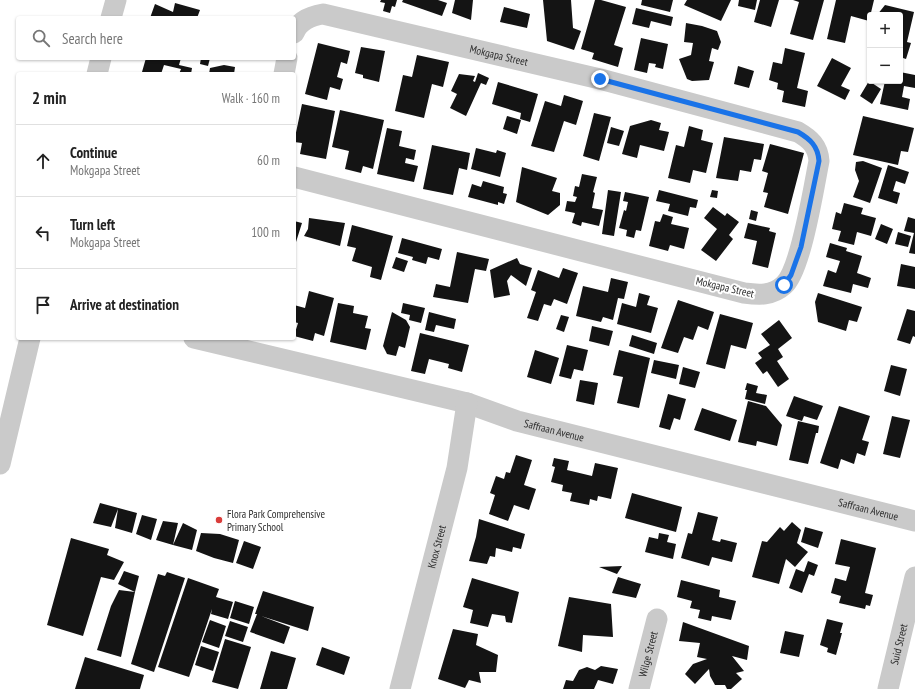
<!DOCTYPE html>
<html lang="en">
<head>
<meta charset="utf-8">
<style>
  body { margin:0; font-family:"PT Sans Narrow",sans-serif; background:#f2f2f2; color:#222 }
  .controls { position:absolute; right:12px; top:12px; display:grid; overflow:hidden; border-radius:4px; box-shadow:0 1px 3px #0004 }
  .controls button { width:36px; height:36px; display:grid; place-items:center; padding:0; border:0; border-bottom:1px solid #e0e0e0; background:#fff; color:#222; font:20px sans-serif }
  .stop { position:absolute; width:12px; height:12px; margin:-9px; border:3px solid #1a73e8; border-radius:50%; background:#fff }
  .stop.end { background:#1a73e8; border-color:#fff; box-shadow:0 1px 4px #0008 }
  .list { margin:0; padding:0; list-style:none }
  h2 { display:flex; justify-content:space-between; align-items:center; height:52px; margin:0; padding:0 16px; font-size:17px }
  h2 small { font-size:13px; font-weight:400; color:#767676 }
  .list li { display:grid; grid-template-columns:26px 1fr auto; gap:12px; align-items:center; box-sizing:border-box; height:72px; padding:0 16px; border-top:1px solid #e0e0e0 }
  .list b { display:block; font-size:15px; white-space:nowrap }
  .list p { margin:0; font-size:13px; white-space:nowrap; color:#767676 }
  .list em { font-size:13px; font-style:normal; color:#767676 }
  .icon { flex:none; width:22px; height:22px; fill:none; stroke:currentColor; stroke-width:2; stroke-linecap:round; stroke-linejoin:round }
  .map { position:relative; flex:none; width:915px; height:689px; overflow:hidden }
  .search { position:absolute; background:#fff; box-shadow:0 1px 3px #0004; left:16px; top:16px; width:280px; height:44px; display:flex; align-items:center; gap:10px; box-sizing:border-box; padding:0 14px; border-radius:4px; color:#767676; font-size:15px }
  .panel { position:absolute; background:#fff; box-shadow:0 1px 3px #0004; left:16px; top:72px; width:280px; height:268px; border-radius:4px }
  .map>svg:first-child { display:block }
  .building { fill:#141414 }
  .lines { fill:none; stroke-linecap:round; stroke-linejoin:round }
  .minor { stroke:#cacaca; stroke-width:21 }
  .route { stroke:#1a73e8; stroke-width:5 }
  .poi-dot { fill:#d93c3a; stroke:#fff; stroke-width:1.5 }
  .labels { text-anchor:middle; dominant-baseline:central; stroke-width:4; stroke-linejoin:round; paint-order:stroke }
  .street-label { font-size:11px; fill:#2d2d2d; stroke:#fff }
  .poi-label { font-size:11px; fill:#2d2d2d; stroke:#fff; text-anchor:start }
</style>
</head>
<body>
<div class="map">
<svg width="915" height="689" viewBox="0 0 915 689">
  <rect width="100%" height="100%" fill="#fff"/>
  <path class="building" d="M381 0H397L395 7 392 6 390 13 383 11 385 3 380 2Z
    M403 0H438L447 3 442 16 402 2Z
    M455 0H473L471 20 452 13Z
    M543 0H571L573 28 581 31 574 50 547 41Z
    M595 0H601L626 7 614 45 623 48 618 67 592 59 594 53 581 49Z
    M642 0H673L670 12 641 5Z
    M687 0H731L721 21 684 5Z
    M739 0H757L755 10 738 6Z
    M760 0H779L771 27 754 22Z
    M793 0H824L813 40 790 34 799 2Z
    M836 0H874L869 21 851 16 845 43 827 39Z
    M175 3 200 10 197 18H150L155 4 173 12Z
    M885 5 914 12 907 42 911 43 906 59 900 57V15H877Z
    M504 7 530 14 527 28 500 22Z
    M636 8 673 17 671 26 651 21 649 28 632 24Z
    M686 23 702 26 717 31 721 42 718 50 712 48 709 61 714 62 709 80 692 81 687 79 679 59 691 55 693 43 684 42Z
    M641 38 668 44 663 69 655 67 656 64 649 63 647 73 634 70Z
    M318 43 350 51 347 64 341 62 337 77 343 79 340 90 330 87 327 100 305 94Z
    M361 47 385 51 379 82 363 78V75L355 73Z
    M785 48 805 53 797 88 808 91 805 107 782 102 784 91 777 89 778 83 769 80 773 62 782 64Z
    M417 55 449 62 443 87 432 84 424 118 395 111 403 75 412 77Z
    M146 58H181L179 65 192 68 191 74H179L181 69 164 65 161 74H151L142 72Z
    M201 58H210L208 66 200 64Z
    M832 58 851 68 841 86 850 90 845 100 817 86Z
    M224 65 235 67 234 74H209L210 68Z
    M738 66 754 71 749 88 734 84Z
    M900 72 915 75V88L904 86 902 97 910 99 908 110 880 104 885 81H900Z
    M478 73 489 78 486 85 481 83 466 116 450 108 457 94 451 91 459 74 475 76 473 81 475 82Z
    M869 81 881 89 872 104 860 96Z
    M498 82 538 94 530 122 520 119 521 113 492 104Z
    M564 95 583 101 576 125 564 121 554 152 531 146 545 101 561 106Z
    M302 104 335 111 326 159 300 154 302 143 294 142Z
    M340 110 384 120 373 169 363 166 361 173 345 169 349 151 332 147Z
    M594 113 611 117 599 161 583 156Z
    M507 116 521 120 517 134 503 129Z
    M863 116 914 128 908 152 901 151 898 165 853 155Z
    M651 120 661 123 659 130 669 132 664 151 640 145 637 158 622 154 630 126Z
    M689 126 703 130 701 140 713 143 706 173 693 170 690 183 668 178 676 145 684 147Z
    M611 127 624 131 619 146 607 143Z
    M387 128 402 131 399 146 416 150 414 160 406 158 405 163 418 166 414 182 377 174Z
    M724 137 764 144 761 160 754 159 751 172 740 170 738 181 716 178Z
    M770 144 804 153 788 214 764 207 768 193 763 192 768 173 762 171Z
    M432 145 470 153 467 170 459 168 453 195 423 189Z
    M476 148 496 153 497 150 506 153 500 177 471 169Z
    M863 161 882 168 870 203 853 197 859 181 855 170 856 162Z
    M888 165 909 172 905 184 896 181 893 191 900 193 897 204 878 198Z
    M522 167 557 178 552 191 560 193V205L548 215 516 202Z
    M582 174 597 177 593 192 595 193 592 208 603 210 599 226 582 222 581 226 572 223 575 213 565 211 567 201 575 202 577 197 573 196 575 186 579 187Z
    M483 181 504 187 503 193 507 194 504 204 498 202V205L468 197 472 184 481 187Z
    M608 190 621 192 614 236 602 234Z
    M659 190 698 200 696 208 690 207 688 216 668 211 670 204 656 201Z
    M712 190 718 191 717 198 710 197Z
    M625 192 649 197 641 231 636 230 634 238 626 236 627 230 619 228 624 210 626 211 628 202 623 201Z
    M844 203 863 208 861 214 876 218 871 236 857 232 854 245 838 241 841 231 832 229 836 212 841 214Z
    M713 207 725 216 727 213 739 222 729 235 733 239 716 261 701 250 717 229 704 218Z
    M751 210 758 212 756 221 749 219Z
    M663 214 673 217 671 224 689 228 684 249 670 245 668 251 649 246 655 221 660 222Z
    M908 217 915 219V254L909 253 914 233 904 231Z
    M309 218 345 223 340 246 304 236 308 229Z
    M294 221 302 223 296 242 294 241Z
    M748 223 770 228 769 231 776 233 768 268 752 264 757 241 744 238Z
    M881 224 893 229 887 244 875 239Z
    M352 225 393 236 381 280 370 277 372 267 352 261 356 248 347 246Z
    M898 232 911 236 908 247 895 244Z
    M402 238 442 249 439 260 428 257 426 264 412 260 413 257 398 253Z
    M830 243 847 248 846 251 862 256 857 273 871 278 868 288 853 284 851 293 823 286 828 270 836 273 840 261 826 257Z
    M457 252 489 259 486 271 475 269 468 303 433 297 436 284 450 287Z
    M396 257 408 261 404 272 392 268Z
    M517 258 520 264 532 268 526 286 511 275 507 281 510 295 494 298 490 270Z
    M901 264 915 267V289L897 286Z
    M563 268 578 273 567 304 554 299 551 306 544 304 538 321 527 318 536 292 531 290 538 270 559 278Z
    M611 278 628 282 624 299 618 298 613 320 603 317 601 322 576 316 583 286 608 292Z
    M309 291 334 298 324 336 315 333 313 341 294 336 298 323 294 322V305L305 308Z
    M639 293 650 296 647 305 658 308 651 333 617 324 622 303 636 307Z
    M818 293 862 307 857 322 849 320 846 331 818 322 815 302Z
    M678 300 714 312 708 330 698 326 693 340 684 337 678 353 661 348Z
    M338 303 354 306 353 313 368 316 365 328 371 329 366 350 330 342Z
    M403 303 425 308 421 323 409 320 410 315 401 313Z
    M907 309 915 311V337L913 336 910 344 897 340Z
    M392 312 406 320 410 327 405 348 399 346 396 356 387 354 383 346Z
    M429 312 456 319 454 329 436 325 434 332 425 330Z
    M720 314 753 323 746 349 731 345 725 369 706 364Z
    M561 315 569 317 564 332 556 329Z
    M779 320 792 338 778 349 783 357 777 361 789 379 778 387 767 371 763 374 755 363 762 358 758 353 770 345 761 334Z
    M592 326 613 331 609 346 589 341Z
    M420 333 469 345 462 372 448 368 449 364 429 359 425 374 411 371Z
    M632 335 657 343 654 354 629 346Z
    M567 345 588 350 583 371 574 369 571 379 559 376Z
    M535 350 559 358 551 384 527 377Z
    M619 350 650 358 639 408 617 403 623 377 613 375Z
    M654 360 679 365 676 379 651 373Z
    M891 365 907 369 900 396 884 391Z
    M683 367 700 372 695 388 679 384Z
    M580 380 598 383 594 405 576 401Z
    M747 383 758 386 756 393 767 395 765 404 745 399 747 390H745Z
    M668 394 686 399 680 420 674 418 670 430 659 427Z
    M794 396 823 406 817 420 804 416 802 421 786 416Z
    M748 401 766 406 782 425 777 446 757 441 756 446 738 442Z
    M839 406 870 416 862 440 869 442 865 456 857 453 854 464 841 459 838 469 820 463Z
    M702 408 737 420 730 441 694 430Z
    M892 416 910 420 900 458 883 454Z
    M798 421 819 426 818 433H816L808 464 789 460Z
    M516 455 532 460 524 485 536 489 529 510 514 505 508 521 489 514 495 495 490 493 496 476 504 479 506 472 510 473Z
    M554 458 569 461 567 470 592 476 595 463 618 468 611 499 598 496 597 501 590 499 589 505 570 501 572 493 562 491 563 485 551 482 555 467 552 466Z
    M632 493 682 507 676 532 625 518Z
    M100 503 137 513 132 533 115 528 118 509 111 527 93 523Z
    M698 512 718 517 712 540 720 542 721 539 737 543 732 562 712 557 709 566 681 558 688 533 692 534Z
    M142 515 157 519 151 540 136 534Z
    M479 519 525 534 521 549 513 547 512 552 496 548 495 557 490 556 487 564 469 561 476 537Z
    M163 521 178 523 173 545 156 540Z
    M792 522 801 530 797 543 808 552 795 567 786 559 779 584 752 577 762 541 767 542 780 527 784 531Z
    M183 523 197 530 192 550 173 545Z
    M805 527 823 532 818 548 801 542Z
    M201 533 220 534 239 540 233 563 214 558 196 551Z
    M659 533 669 535 667 542 676 544 673 559 645 552 649 537 658 539Z
    M71 538 109 549 107 555 124 562 114 580 101 577 83 636 47 625Z
    M841 539 876 548 865 593 873 595 870 606 866 605 865 609 839 603 841 596 831 593 835 578 846 581 850 567 835 564Z
    M244 541 261 547 253 569 236 563Z
    M808 561 818 565 814 576 809 574 802 593 789 588 796 569 804 572Z
    M622 566 617 574 599 567Z
    M124 571 139 576 135 592 118 584Z
    M167 572 185 578 154 672 131 664 158 574 165 576Z
    M618 577 641 584 636 598 612 593Z
    M188 578 219 589 216 597 233 602 228 619 211 614 212 609 189 677 158 667Z
    M472 578 519 592 512 623 506 622 505 616 492 614 488 627 470 623 473 610 463 607Z
    M681 580 720 590 719 597 736 601 731 620 712 616 711 621 698 618 700 610 690 608 692 601 677 597Z
    M119 590 135 592 121 657 97 650 111 606Z
    M263 591 314 607 308 631 261 616 290 627 284 644 250 632 257 614H255Z
    M569 597 611 604 613 637 583 635 582 652 558 646Z
    M235 601 254 607 249 624 230 618Z
    M827 619 843 623 840 633H842L836 655 827 652 828 648 820 645Z
    M210 620 226 626 219 648 202 642Z
    M230 621 248 627 243 642 225 636Z
    M683 622 749 646 747 660 732 656 744 671 736 673 742 679 731 689H727L725 685H715L710 676 709 669 695 684 685 674 693 664 707 659 697 657 700 643 679 641Z
    M453 629 478 634 476 645 498 655 496 672H479L481 683 469 680 465 688 438 679Z
    M785 631 804 635 799 657 780 653Z
    M225 639 251 647 238 689 212 682Z
    M201 646 219 652 213 671 195 665Z
    M322 647 350 657 344 675 316 665Z
    M271 651 296 658 287 689H260Z
    M85 657 144 675 140 689H75Z
    M601 666 618 669 613 684 598 680 594 689H563L566 680 573 681 579 670 587 667 595 670Z"/>
  <g class="lines">
    <g class="minor">
      <path d="M111 18 116 0"/>
      <path id="s1" d="M294 33C299 20 311 16 323 14L600 79 798 132C810 139 818 146 819 161 814 186 801 270 784 285 772 296 759 295 744 293L294 177"/>
      <path d="M97 74 101 58"/>
      <path d="M284 74 287 58"/>
      <path id="s2" d="M194 338 467 403 517 421 915 521"/>
      <path d="M0 464 30 338"/>
      <path id="s3" d="M400 689 457 468 467 403"/>
      <path id="s4" d="M639 689 657 619"/>
      <path id="s5" d="M888 689 915 577"/>
    </g>
  </g>
  <g class="lines">
    <path class="route" d="M600 79 798 132C810 139 818 146 819 161L801 247 791 275 784 285"/>
  </g>
  <circle class="poi-dot" cx="219" cy="520" r="4"/>
  <g class="labels">
    <g class="street-label">
      <text stroke="none"><textPath href="#s1" startOffset="217">Mokgapa Street</textPath></text>
      <text transform="translate(725 287) rotate(13)">Mokgapa Street</text>
      <text stroke="none"><textPath href="#s2" startOffset="372">Saffraan Avenue</textPath></text>
      <text stroke="none"><textPath href="#s2" startOffset="696">Saffraan Avenue</textPath></text>
      <text stroke="none"><textPath href="#s3" startOffset="147">Knox Street</textPath></text>
      <text stroke="none"><textPath href="#s5" startOffset="46">Suid Street</textPath></text>
      <text stroke="none"><textPath href="#s4" startOffset="36">Wilge Street</textPath></text>
    </g>
    <g class="poi-label">
      <text x="227" y="514">Flora Park Comprehensive<tspan x="227" dy="13">Primary School</tspan></text>
    </g>
  </g>
</svg>
<div class="controls">
<button>+</button>
<button>−</button>
</div>
<div class="stop" style="left:784px;top:285px"></div>
<div class="stop end" style="left:600px;top:79px"></div>
<div class="search"><svg class="icon" aria-label="search" viewBox="0 0 24 24"><circle cx="10" cy="10" r="6"/><path d="M15 15l6 6"/></svg>Search here</div>
<section class="panel">
<h2>2 min<small>Walk · 160 m</small></h2>
<ul class="list">
<li><svg class="icon" aria-label="ahead" viewBox="0 0 24 24"><path d="M12 20V5M6 11l6-6 6 6"/></svg><div><b>Continue</b><p>Mokgapa Street</p></div><em>60 m</em></li>
<li><svg class="icon" aria-label="left" viewBox="0 0 24 24"><path d="M17 20v-9H6M10 6l-5 5 5 5"/></svg><div><b>Turn left</b><p>Mokgapa Street</p></div><em>100 m</em></li>
<li><svg class="icon" aria-label="arrive" viewBox="0 0 24 24"><path d="M6 21V4h12l-3 4 3 4H6"/></svg><div><b>Arrive at destination</b></div></li>
</ul>
</section>
</div>
</body>
</html>
